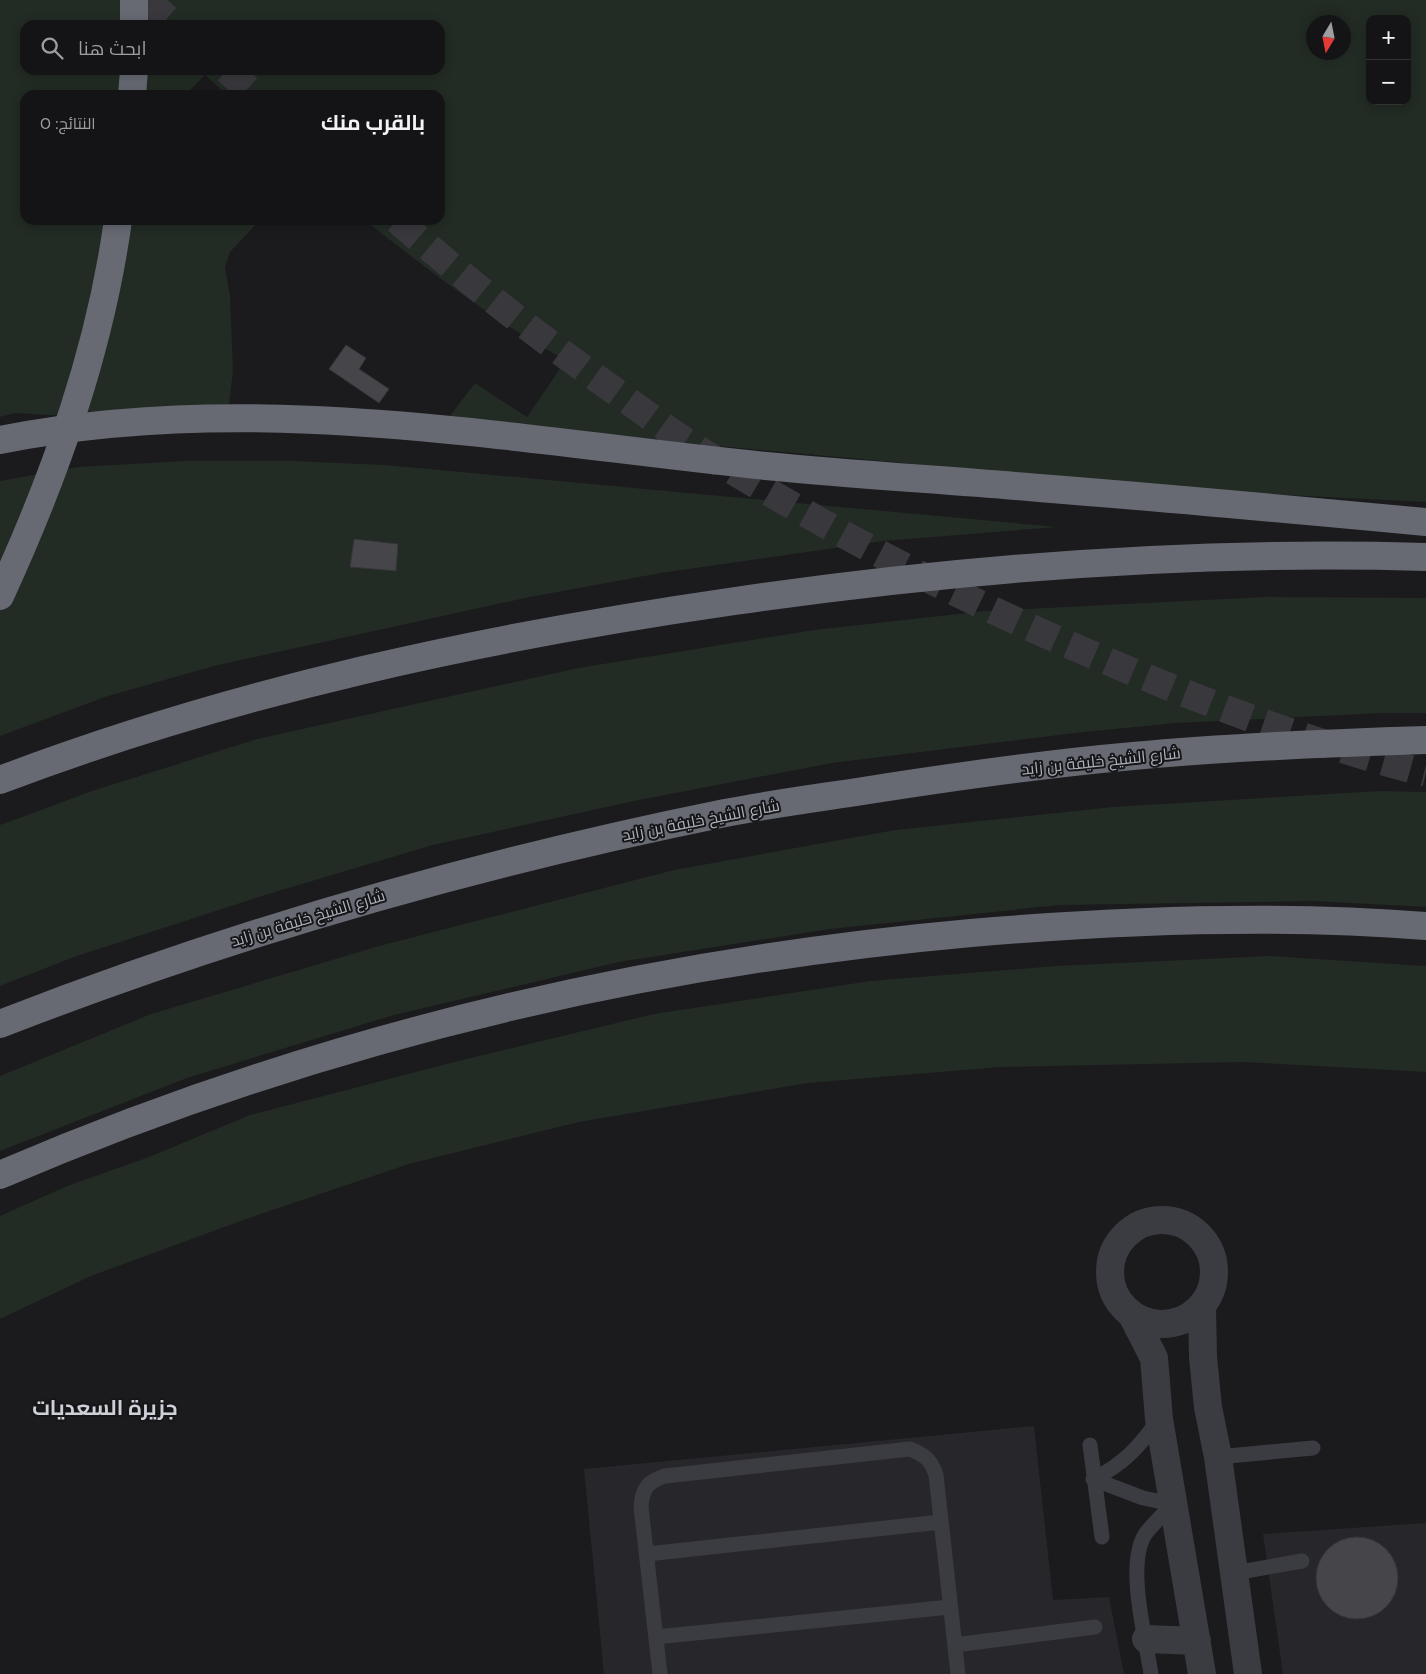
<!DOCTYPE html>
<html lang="ar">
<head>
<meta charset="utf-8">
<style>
  body { margin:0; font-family:"DM Sans",Cairo,sans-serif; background:#1d1d1f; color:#f1f3f6; direction:rtl }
  .controls { position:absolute; right:15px; top:15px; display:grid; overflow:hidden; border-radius:10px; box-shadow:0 2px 12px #0003 }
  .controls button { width:45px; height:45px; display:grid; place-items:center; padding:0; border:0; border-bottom:1px solid #333335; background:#141416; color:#f1f3f6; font:25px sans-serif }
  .compass { position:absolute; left:1306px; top:15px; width:45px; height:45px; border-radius:50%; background:#141416; box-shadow:0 2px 12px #0003; rotate:190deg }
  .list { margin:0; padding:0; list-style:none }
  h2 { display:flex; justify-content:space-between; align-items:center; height:65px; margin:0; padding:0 20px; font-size:21px }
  h2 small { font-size:16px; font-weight:400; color:#9d9ea1 }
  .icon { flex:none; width:28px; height:28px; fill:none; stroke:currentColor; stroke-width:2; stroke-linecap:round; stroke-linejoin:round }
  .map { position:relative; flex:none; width:1426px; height:1674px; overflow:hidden; direction:ltr }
  .search { position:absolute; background:#141416; box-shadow:0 2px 12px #0003; left:20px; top:20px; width:425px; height:55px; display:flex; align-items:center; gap:12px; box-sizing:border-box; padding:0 18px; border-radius:15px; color:#9d9ea1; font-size:19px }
  .panel { position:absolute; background:#141416; box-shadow:0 2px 12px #0003; left:20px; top:90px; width:425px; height:135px; border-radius:15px; direction:rtl }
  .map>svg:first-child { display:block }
  .built { fill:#27262a }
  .green { fill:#222b24; fill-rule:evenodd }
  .building { fill:#45454a; stroke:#353439 }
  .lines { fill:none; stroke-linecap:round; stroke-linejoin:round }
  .highway-tunnel { stroke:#38383d; stroke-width:28; stroke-dasharray:28 14; stroke-linecap:butt }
  .lane { stroke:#3b3c42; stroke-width:15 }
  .street { stroke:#3b3c42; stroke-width:28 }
  .highway { stroke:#676a73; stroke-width:28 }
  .highway-bridge { stroke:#676a73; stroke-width:28 }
  .labels { text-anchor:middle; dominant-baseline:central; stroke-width:4; stroke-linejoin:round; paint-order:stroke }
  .street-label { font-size:16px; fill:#adb1bc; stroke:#161518 }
  .district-label { font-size:21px; font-weight:bold; fill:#ced0d8; stroke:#161518 }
</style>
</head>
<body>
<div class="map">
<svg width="1426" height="1674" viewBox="0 0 1426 1674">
  <rect width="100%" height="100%" fill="#1b1a1d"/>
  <path class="built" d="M1034 1426 1053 1600 1109 1597 1124 1674H604L584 1469Z
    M1426 1523V1674H1283L1263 1534Z"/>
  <path class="green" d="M0 0H1426V502L1222 492 685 443 449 417 475 383 527 417 566 360C493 321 429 270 364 220H440V95H227L205 75 185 95H25V220H260L230 252 225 267 230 296 233 371 229 404 219 411 102 418 15 413 0 417ZM1370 19H1407V101H1370ZM1314 22H1344V52H1314ZM25 25H440V70H25Z
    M186 461H293L385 465 1058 527 883 541 661 573 530 597 214 666 105 697 0 736V481L78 467Z
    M1264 597 1426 598V713H1383L1177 723 1084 732 832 763 634 801 433 845 265 895 74 957 0 986V825L92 791 257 739 578 668 814 630 985 611Z
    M1380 791 1426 792V907L1313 901 1060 905 830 929 619 962 394 1015 187 1078 0 1151V1076L151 1014 379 946 674 870 895 830 1112 807Z
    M1269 956 1426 966V1072L1244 1062 1001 1067 808 1083 579 1122 409 1164 249 1218 91 1276 0 1319V1216L67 1186 149 1157 250 1115 462 1060 654 1014 870 981 1056 966Z"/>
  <path class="building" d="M346 345 366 358 359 369 389 389 379 403 329 369Z
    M354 539 398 544 396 571 350 567Z
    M1316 1578a41 41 0 1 1 82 0a41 41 0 1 1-82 0Z"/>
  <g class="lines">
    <path class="highway-tunnel" d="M146 0 175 25
      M227 70 255 95
      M397 220C467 281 540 338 616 392 640 409 663 427 688 443 815 523 948 593 1086 652 1197 700 1309 743 1426 773"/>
    <path class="lane" d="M1090 1445 1102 1537
      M1218 1457 1313 1448
      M1093 1479C1123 1465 1140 1446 1159 1419
      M1093 1479 1143 1498 1172 1504
      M647 1554 941 1522
      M1234 1573 1302 1561
      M656 1637 950 1607
      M955 1645 1095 1627
      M660 1674 641 1507C642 1489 648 1481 665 1476L910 1449C925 1455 931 1460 936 1475L958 1674
      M1151 1674C1146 1639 1125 1563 1146 1533 1154 1523 1164 1514 1172 1504"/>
    <path class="street" d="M1110 1272a52 52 0 1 1 104 0a52 52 0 1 1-104 0Z
      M1202 1307 1203 1357 1208 1407 1218 1457 1248 1674
      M1133 1317 1154 1358 1159 1419 1202 1674
      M1146 1639 1197 1641"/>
    <path class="highway" d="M134 25V0
      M132 95 134 70
      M0 440C255 389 512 440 766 466 857 475 948 480 1039 488 1168 498 1297 510 1426 522
      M0 780C237 690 485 637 735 601 963 568 1196 550 1426 557
      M0 1024C236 932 478 863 725 813 771 804 817 798 863 791 952 777 1043 764 1133 756 1230 747 1328 743 1426 740
      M0 1175C309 1042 637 963 971 933 1122 920 1275 914 1426 926"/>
    <path class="highway-bridge" d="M0 596C55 476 100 351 118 220"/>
  </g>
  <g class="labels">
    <g class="street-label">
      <text transform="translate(1101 761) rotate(-6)">شارع الشيخ خليفة بن زايد</text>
      <text transform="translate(701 820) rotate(-11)">شارع الشيخ خليفة بن زايد</text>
      <text transform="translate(308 918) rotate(-17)">شارع الشيخ خليفة بن زايد</text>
    </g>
    <g class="district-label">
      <text x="105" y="1408">جزيرة السعديات</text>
    </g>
  </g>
</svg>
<div class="controls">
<button>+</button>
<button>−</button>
</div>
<svg class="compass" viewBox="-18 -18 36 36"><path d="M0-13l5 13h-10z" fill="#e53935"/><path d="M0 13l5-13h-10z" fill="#9d9ea1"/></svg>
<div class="search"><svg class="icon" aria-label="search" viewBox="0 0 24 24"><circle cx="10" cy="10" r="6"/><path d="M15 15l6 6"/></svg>ابحث هنا</div>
<section class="panel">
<h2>بالقرب منك<small>النتائج: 0</small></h2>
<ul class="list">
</ul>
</section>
</div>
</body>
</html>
